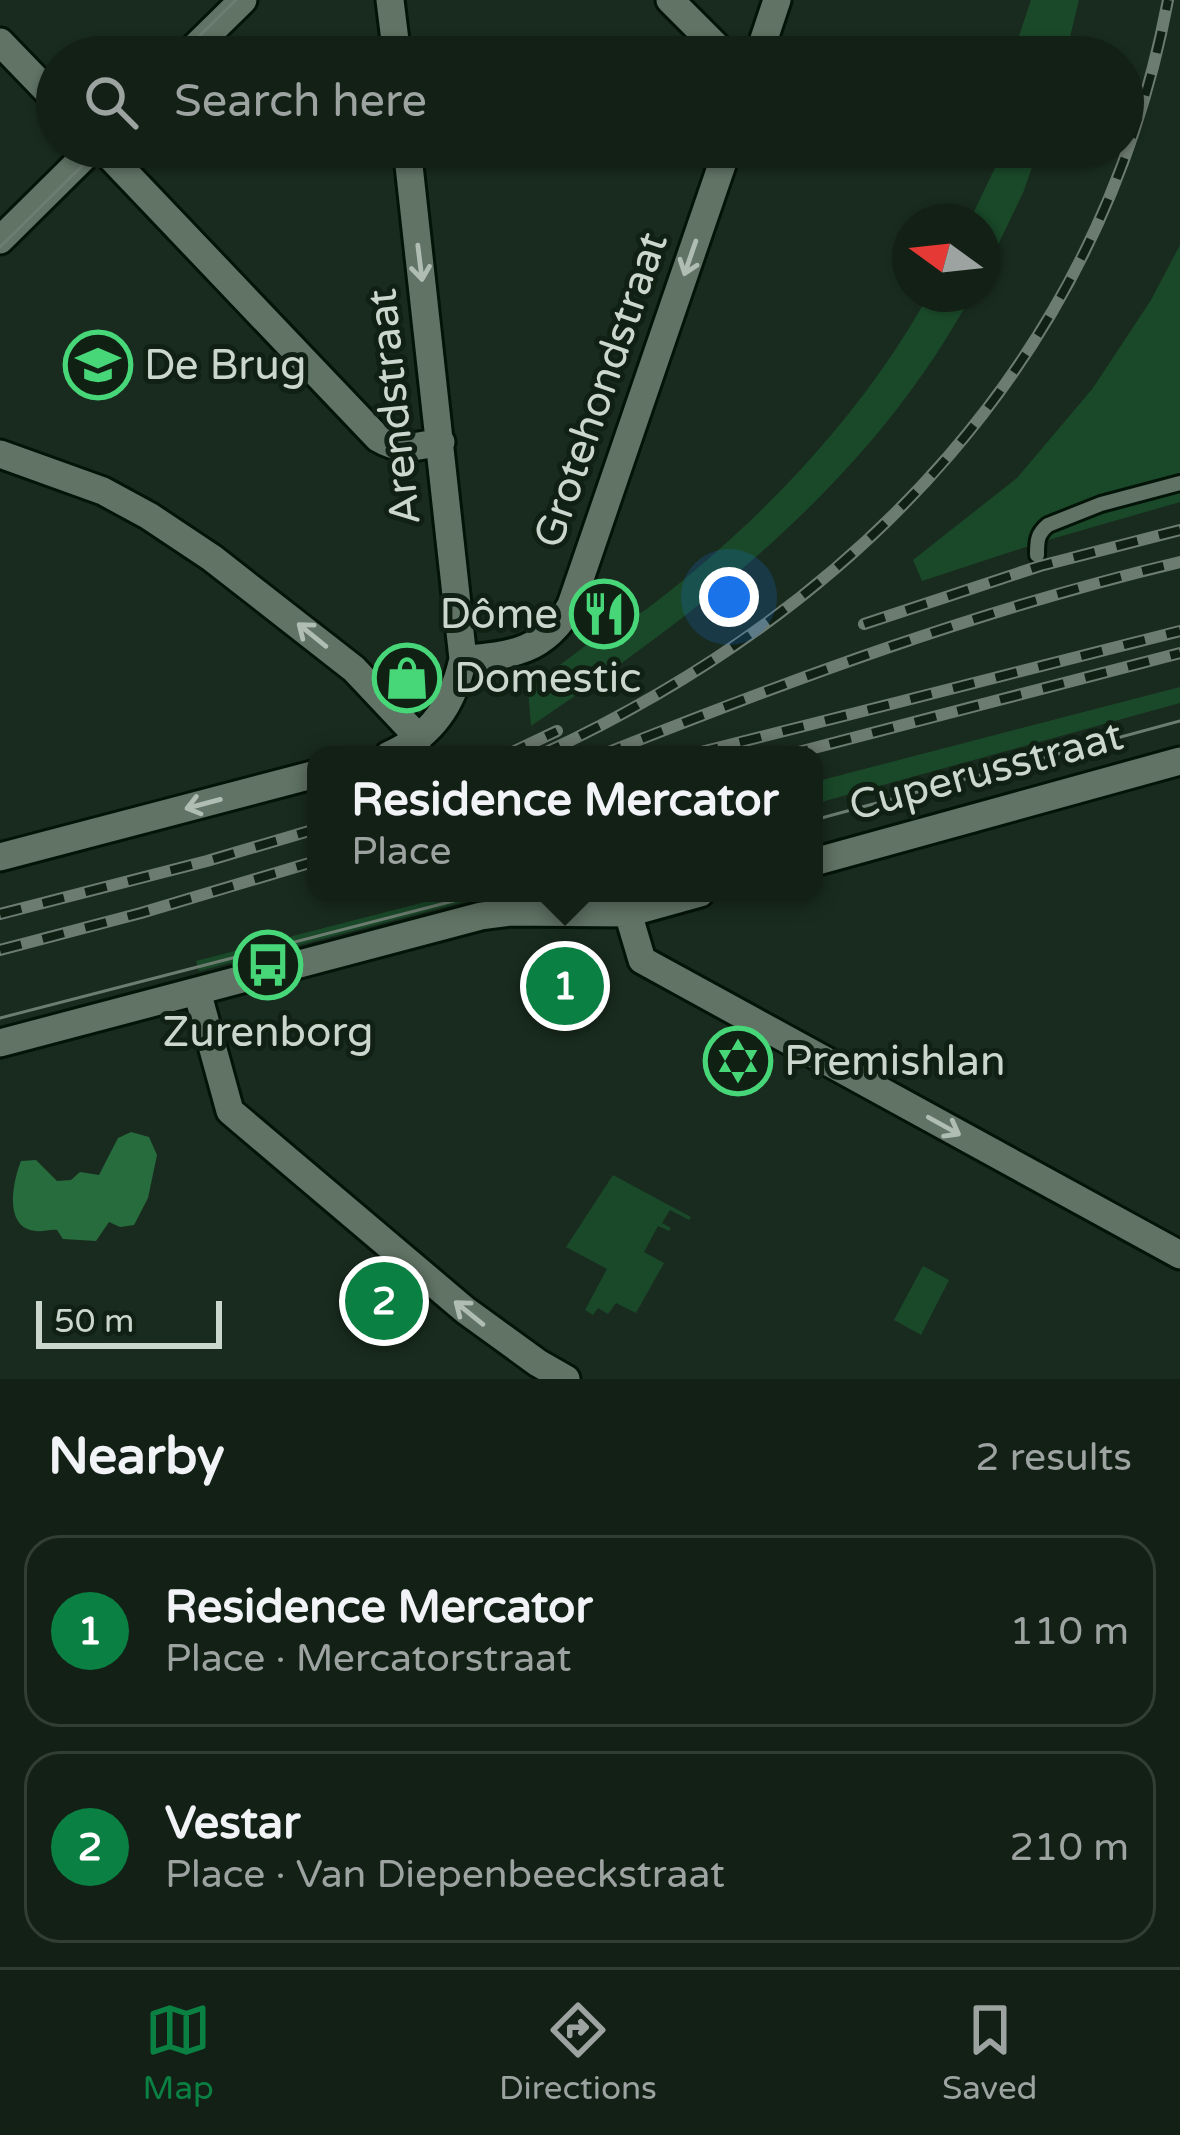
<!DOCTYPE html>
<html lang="en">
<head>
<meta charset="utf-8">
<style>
  body { margin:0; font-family:"Varela Round",sans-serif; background:#1c281f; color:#f1f3f6 }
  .compass { position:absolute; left:892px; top:204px; width:108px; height:108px; border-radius:50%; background:#132016; box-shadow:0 3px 9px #0004; rotate:285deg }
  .scale { position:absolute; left:36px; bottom:30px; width:186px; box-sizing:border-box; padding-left:12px; border:6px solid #cbd6cd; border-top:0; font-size:33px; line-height:42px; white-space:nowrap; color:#cbd6cd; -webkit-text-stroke:9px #102114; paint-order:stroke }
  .you { position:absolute; left:729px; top:597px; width:42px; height:42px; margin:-30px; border:9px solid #fff; border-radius:50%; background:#1a73e8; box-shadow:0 0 0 18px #1a73e833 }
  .badge { display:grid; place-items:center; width:78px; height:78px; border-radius:50%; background:#0b8043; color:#fff; font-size:39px; font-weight:700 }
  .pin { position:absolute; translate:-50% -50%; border:6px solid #fff; box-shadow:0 3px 12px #0006 }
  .popup { position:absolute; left:307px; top:746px; width:516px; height:156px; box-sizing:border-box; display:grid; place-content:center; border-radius:24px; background:#132016; filter:drop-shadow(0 3px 9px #0005); font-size:39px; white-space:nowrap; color:#9da3a1 }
  .popup b { font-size:45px; color:#f1f3f6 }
  .popup::after { content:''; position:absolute; left:50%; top:100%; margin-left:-24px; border:24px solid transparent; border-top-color:#132016 }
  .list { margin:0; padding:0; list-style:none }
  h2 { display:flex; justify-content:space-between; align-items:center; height:156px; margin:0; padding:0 48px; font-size:51px }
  h2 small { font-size:39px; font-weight:400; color:#9da3a1 }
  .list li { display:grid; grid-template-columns:78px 1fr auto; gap:36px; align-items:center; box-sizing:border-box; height:192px; margin:0 24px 24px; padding:0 24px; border:3px solid #323e35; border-radius:36px }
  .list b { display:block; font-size:45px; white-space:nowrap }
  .list p { margin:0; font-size:39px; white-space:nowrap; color:#9da3a1 }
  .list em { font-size:39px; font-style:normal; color:#9da3a1 }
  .icon { flex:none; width:66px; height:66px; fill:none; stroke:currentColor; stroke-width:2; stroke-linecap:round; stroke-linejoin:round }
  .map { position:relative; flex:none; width:1180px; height:1379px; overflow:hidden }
  .search { position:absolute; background:#132016; box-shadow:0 3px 9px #0004; left:36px; right:36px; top:36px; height:132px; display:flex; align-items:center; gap:30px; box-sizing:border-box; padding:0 42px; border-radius:66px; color:#9da3a1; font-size:45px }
  .sheet { height:588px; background:#132016 }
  nav { display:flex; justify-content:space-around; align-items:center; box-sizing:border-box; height:168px; border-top:3px solid #323e35; background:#132016; font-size:33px; color:#9da3a1 }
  nav a { display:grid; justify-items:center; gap:6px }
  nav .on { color:#0b8043 }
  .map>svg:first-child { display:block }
  .green { fill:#1a4929 }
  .forest { fill:#276c3d }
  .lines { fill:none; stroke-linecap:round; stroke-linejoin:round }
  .service-casing { stroke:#041307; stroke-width:20 }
  .minor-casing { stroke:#041307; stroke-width:33 }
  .service { stroke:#607364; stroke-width:14 }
  .minor { stroke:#607364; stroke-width:27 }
  .tram { stroke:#6d7c71; stroke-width:3 }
  .rail-casing { stroke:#6d7c71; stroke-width:12 }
  .rail { stroke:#102114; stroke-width:8; stroke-dasharray:22; stroke-linecap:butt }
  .oneway { stroke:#b0bdb3 }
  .labels { text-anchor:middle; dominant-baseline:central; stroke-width:10; stroke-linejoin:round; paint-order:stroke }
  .poi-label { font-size:42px; fill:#cbd6cd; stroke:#102114; text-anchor:start }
  .street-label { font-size:42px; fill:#cbd6cd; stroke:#102114 }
</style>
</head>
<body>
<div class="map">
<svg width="1180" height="1379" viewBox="0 0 1180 1379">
  <rect width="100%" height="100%" fill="#192b1e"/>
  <path class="green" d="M1031 0H1079L1065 57H1012Z
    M1005 147H1039L1023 193 982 278V222H969Z
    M1180 245V502L1041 542 922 581 913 560 1017 478 1093 388 1151 300Z
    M929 294H973C957 320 942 347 924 372 823 518 677 628 531 726L528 689C555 669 581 648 610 629 624 620 634 618 648 608 758 524 862 416 929 294Z
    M1180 687V703L814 804V782Z
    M460 893 463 902 199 971 196 961Z
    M613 1175 691 1217 689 1220 670 1210 662 1223 671 1228 669 1231 658 1226 644 1252 664 1263 636 1313 616 1303 608 1314 598 1308 593 1315 585 1310 607 1269 566 1247Z
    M923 1266 949 1280 921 1335 894 1320Z"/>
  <path class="forest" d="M131 1132 149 1137 157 1155 148 1198 134 1225 120 1227 109 1222 96 1241 63 1239 57 1230C50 1229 43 1232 36 1231 3 1228 13 1181 21 1161L36 1160 57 1181 71 1180 80 1172 99 1175 118 1138Z"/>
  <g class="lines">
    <defs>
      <path id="service" d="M1037 555C1037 541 1037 534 1048 525L1101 504 1180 483"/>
      <path id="minor" d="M390 0 397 57
        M670 0 727 57
        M0 42 57 101
        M185 57 243 0
        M758 57 777 0
        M101 147 378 438C402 452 414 447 441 442
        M0 240 94 147
        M0 454 103 491 149 516 212 558 354 669 419 738
        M463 659C511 656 546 651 571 605L728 147
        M389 755C432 736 453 704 463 659L407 147
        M0 857 316 774
        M814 862 1180 761
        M628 913 642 960 1180 1255
        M197 991 230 1111 465 1310 538 1363 566 1379
        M0 1043 481 916 510 912 628 913 700 893"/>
    </defs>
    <use href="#service" class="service-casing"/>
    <use href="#minor" class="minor-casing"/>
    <use href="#service" class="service"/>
    <use href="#minor" class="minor"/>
    <path class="tram" d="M178 57 236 0
      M0 247 101 147
      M814 820 1180 721
      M0 1018 461 899 501 894 594 896 610 893"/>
    <defs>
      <path id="rail" d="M864 624 1040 566 1180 530
        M697 753 1180 631
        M506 755 557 731
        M540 755C861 607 1101 355 1168 0
        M601 755C790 680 981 609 1180 562
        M787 755 1180 653
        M0 914 207 861 316 829
        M0 950 141 913 316 861"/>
    </defs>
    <use href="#rail" class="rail-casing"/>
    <use href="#rail" class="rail"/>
  </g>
  <defs><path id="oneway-shaft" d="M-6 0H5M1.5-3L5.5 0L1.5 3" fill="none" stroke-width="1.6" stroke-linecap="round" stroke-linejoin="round" transform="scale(3)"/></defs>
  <g class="oneway">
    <use href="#oneway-shaft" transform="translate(690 258) rotate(109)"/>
    <use href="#oneway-shaft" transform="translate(420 263) rotate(83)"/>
    <use href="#oneway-shaft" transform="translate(312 635) rotate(-141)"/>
    <use href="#oneway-shaft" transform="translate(203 804) rotate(165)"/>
    <use href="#oneway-shaft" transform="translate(944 1126) rotate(29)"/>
    <use href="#oneway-shaft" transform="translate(469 1313) rotate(-141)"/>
  </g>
  <defs>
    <symbol id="school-ring" viewBox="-11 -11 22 22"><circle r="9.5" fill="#102114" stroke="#47d779" stroke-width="1.5"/><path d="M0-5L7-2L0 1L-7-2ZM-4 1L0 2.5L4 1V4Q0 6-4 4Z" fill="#47d779"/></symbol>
    <symbol id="restaurant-ring" viewBox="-11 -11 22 22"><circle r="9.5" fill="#102114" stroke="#47d779" stroke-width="1.5"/><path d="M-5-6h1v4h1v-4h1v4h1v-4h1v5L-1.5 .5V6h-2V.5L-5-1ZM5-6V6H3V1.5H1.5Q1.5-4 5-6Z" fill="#47d779"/></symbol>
    <symbol id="shop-ring" viewBox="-11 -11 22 22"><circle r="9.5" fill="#102114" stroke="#47d779" stroke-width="1.5"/><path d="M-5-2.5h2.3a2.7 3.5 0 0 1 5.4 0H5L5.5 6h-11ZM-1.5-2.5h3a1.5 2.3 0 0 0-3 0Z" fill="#47d779"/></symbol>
    <symbol id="bus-ring" viewBox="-11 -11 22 22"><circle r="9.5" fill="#102114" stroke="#47d779" stroke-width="1.5"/><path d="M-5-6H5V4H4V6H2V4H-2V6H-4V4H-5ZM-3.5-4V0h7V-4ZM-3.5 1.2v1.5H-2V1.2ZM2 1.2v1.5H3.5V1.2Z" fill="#47d779"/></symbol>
    <symbol id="synagogue-ring" viewBox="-11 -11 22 22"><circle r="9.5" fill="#102114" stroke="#47d779" stroke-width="1.5"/><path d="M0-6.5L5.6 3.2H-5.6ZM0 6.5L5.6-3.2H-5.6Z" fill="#47d779"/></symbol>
  </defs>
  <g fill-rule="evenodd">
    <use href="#school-ring" x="60" y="327" width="76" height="76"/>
    <use href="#restaurant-ring" x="566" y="576" width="76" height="76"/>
    <use href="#shop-ring" x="369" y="640" width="76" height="76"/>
    <use href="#bus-ring" x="230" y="927" width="76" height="76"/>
    <use href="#synagogue-ring" x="700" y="1023" width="76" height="76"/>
  </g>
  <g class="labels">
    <g class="poi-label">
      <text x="144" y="365">De Brug</text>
      <text x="558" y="614" text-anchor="end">Dôme</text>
      <text x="454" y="678">Domestic</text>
      <text x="268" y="1032" text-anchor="middle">Zurenborg</text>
      <text x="784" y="1061">Premishlan</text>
    </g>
    <g class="street-label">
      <text transform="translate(601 390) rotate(-71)">Grotehondstraat</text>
      <text transform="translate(394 407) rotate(-96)">Arendstraat</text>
      <text transform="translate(986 771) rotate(-15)">Cuperusstraat</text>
    </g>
  </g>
</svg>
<svg class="compass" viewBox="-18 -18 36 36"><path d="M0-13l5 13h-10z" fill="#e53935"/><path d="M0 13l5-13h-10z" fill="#9da3a1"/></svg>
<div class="scale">50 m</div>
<div class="you"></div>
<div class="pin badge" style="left:565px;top:986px">1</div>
<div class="popup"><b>Residence Mercator</b>Place</div>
<div class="pin badge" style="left:384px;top:1301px">2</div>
<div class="search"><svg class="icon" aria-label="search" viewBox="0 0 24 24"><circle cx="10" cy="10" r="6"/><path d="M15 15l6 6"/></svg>Search here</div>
</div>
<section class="sheet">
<h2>Nearby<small>2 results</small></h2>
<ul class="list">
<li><span class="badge">1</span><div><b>Residence Mercator</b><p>Place · Mercatorstraat</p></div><em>110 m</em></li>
<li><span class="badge">2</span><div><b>Vestar</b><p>Place · Van Diepenbeeckstraat</p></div><em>210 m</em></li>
</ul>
</section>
<nav>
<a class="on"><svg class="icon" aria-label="map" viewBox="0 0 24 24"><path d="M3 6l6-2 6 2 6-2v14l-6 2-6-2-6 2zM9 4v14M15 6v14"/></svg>Map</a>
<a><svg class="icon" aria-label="directions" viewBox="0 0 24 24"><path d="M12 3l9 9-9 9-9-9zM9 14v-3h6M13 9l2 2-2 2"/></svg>Directions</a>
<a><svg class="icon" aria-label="saved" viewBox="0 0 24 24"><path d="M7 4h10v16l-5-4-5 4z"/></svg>Saved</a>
</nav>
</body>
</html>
